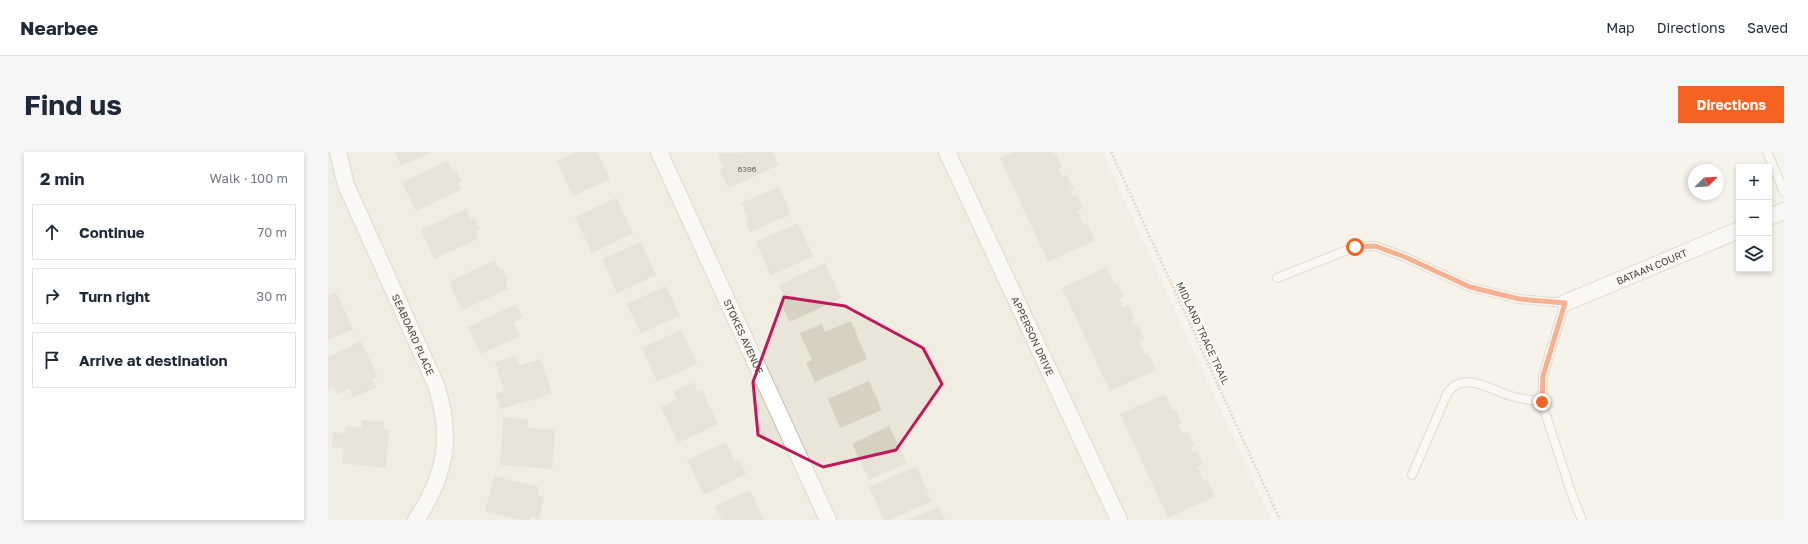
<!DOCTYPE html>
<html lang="en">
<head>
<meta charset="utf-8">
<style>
  body { margin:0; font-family:"Golos Text",sans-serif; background:#f6f6f7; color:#1f2937 }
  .controls { position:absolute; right:12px; top:12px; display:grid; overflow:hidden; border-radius:0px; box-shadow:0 2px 6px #0003 }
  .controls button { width:36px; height:36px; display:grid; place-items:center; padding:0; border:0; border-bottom:1px solid #e0e1e3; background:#fff; color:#1f2937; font:20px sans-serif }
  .compass { position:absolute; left:1360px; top:12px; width:36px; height:36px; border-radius:50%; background:#fff; box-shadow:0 2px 6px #0003; rotate:66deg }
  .stop { position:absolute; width:12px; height:12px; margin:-9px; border:3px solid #f56222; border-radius:50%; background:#fff }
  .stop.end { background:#f56222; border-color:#fff; box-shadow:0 1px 4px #0008 }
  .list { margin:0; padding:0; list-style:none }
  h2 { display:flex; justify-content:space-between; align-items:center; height:52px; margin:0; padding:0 16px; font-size:17px }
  h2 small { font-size:13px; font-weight:400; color:#747a83 }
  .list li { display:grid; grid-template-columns:26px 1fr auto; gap:12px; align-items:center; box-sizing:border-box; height:56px; margin:0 8px 8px; padding:0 8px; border:1px solid #e0e1e3; border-radius:0px }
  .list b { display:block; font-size:15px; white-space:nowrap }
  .list em { font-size:13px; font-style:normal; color:#747a83 }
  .icon { flex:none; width:22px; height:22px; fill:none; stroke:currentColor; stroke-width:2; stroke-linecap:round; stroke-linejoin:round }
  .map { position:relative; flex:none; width:1456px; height:368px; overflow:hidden; border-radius:0px }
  header { display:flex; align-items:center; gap:24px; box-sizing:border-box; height:56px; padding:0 20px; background:#fff; border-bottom:1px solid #e0e1e3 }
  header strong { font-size:19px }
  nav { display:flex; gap:22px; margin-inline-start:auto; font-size:14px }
  .intro { display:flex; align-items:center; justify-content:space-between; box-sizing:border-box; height:96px; padding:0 24px }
  h1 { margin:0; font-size:28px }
  .button { padding:10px 18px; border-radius:0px; background:#f56222; color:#fff; font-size:14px; font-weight:700 }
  main { display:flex; gap:24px; padding:0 24px }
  aside { flex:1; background:#fff; border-radius:0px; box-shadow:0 2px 6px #0003 }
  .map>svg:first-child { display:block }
  .residential { fill:#e9e6d9 }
  .building { fill:#d6d1c0 }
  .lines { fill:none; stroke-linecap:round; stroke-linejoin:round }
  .lane-casing { stroke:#c0bdad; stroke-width:10 }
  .street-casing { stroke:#c0bdad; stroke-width:18 }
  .path { stroke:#c2bb9f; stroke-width:2.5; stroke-dasharray:2 2; stroke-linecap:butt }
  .lane { stroke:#fff; stroke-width:8 }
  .street { stroke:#fff; stroke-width:16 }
  .route { stroke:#f56222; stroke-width:5 }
  .marked { fill:none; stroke:#c2185b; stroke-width:3; stroke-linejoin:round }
  .labels { text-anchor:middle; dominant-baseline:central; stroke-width:3; stroke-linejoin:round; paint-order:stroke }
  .number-label { font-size:8px; fill:#6c685a }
  .street-label { font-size:10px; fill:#494538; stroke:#fff }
</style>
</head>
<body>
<header>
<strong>Nearbee</strong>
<nav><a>Map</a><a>Directions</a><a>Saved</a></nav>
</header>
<div class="intro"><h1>Find us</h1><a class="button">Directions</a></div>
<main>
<aside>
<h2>2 min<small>Walk · 100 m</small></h2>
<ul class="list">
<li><svg class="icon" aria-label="ahead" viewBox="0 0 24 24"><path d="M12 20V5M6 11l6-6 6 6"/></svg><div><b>Continue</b></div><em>70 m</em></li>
<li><svg class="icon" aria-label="right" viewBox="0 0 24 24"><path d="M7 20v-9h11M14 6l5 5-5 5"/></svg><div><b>Turn right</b></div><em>30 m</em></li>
<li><svg class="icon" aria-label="arrive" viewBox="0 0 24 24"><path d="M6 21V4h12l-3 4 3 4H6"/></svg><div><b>Arrive at destination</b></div></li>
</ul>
</aside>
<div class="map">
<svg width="1456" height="368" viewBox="0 0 1456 368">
  <rect width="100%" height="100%" fill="#f5f3eb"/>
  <path class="residential" d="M0 0H774L943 368H0Z"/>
  <path class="building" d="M67 0H103L73 14Z
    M248 0H269L282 27 245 44 229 9Z
    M445 0 451 13 401 36 392 18 395 15 389 1Z
    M685 0H724L725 3 728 1 734 15 730 17 734 25 739 23 746 37 742 38 744 44 748 42 755 56 749 59 756 73 759 71 767 88 720 110 672 6Z
    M120 9 125 20 128 18 134 29 130 31 133 37 88 59 74 30Z
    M451 35 463 62 422 80 417 68 420 67 413 51Z
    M288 46 305 81 264 101 247 65Z
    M138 57 143 68 147 66 152 77 148 79 151 86 106 107 93 78Z
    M470 71 485 104 443 124 428 90Z
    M313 90 328 123 289 141 274 107Z
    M167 108 172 119 175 117 180 128 177 130 180 137 134 158 121 130Z
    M497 111 513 146 462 170 453 151 459 148 451 133Z
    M778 115 787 133 790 132 796 145 792 147 795 155 801 153 807 167 803 169 806 174 810 172 816 186 811 189 817 203 820 202 828 218 782 239 734 136Z
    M338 134 352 164 313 181 299 152Z
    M8 140 25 177 0 188V144Z
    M188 152 195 166 185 170 192 184 153 202 140 175Z
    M523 169 539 207 487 230 478 211 484 208 472 181 494 172 497 180Z
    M353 178 369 212 329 230 314 196Z
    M33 189 50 225 44 227 48 235 25 246 21 237 9 242 6 235 0 238V205Z
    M188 204 191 213 213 207 224 242 172 257 168 242 176 239 167 210Z
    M541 229 554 258 512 276 500 247Z
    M366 230 370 240 374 238 390 272 350 291 333 255 349 247 345 240Z
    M837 242 845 259 848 258 854 271 850 273 854 282 859 279 866 293 862 295 864 300 868 298 875 312 869 315 876 329 879 327 887 344 840 366 792 262Z
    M175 265 200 267V276L227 278 224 317 172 313Z
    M34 268 56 270 55 277 61 278 58 316 14 311 16 297 4 295 5 280 17 281 18 274 33 276Z
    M561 274 579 311 541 328 524 292Z
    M398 290 407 310 411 308 418 322 376 343 359 308Z
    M588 314 604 349 561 368H556L541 335Z
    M166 324 211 335 209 344 216 345 211 367 203 365 202 368H193L157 359Z
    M422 338 436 368H394L387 354Z
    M611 355 617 368H580Z"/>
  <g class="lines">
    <defs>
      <path id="lane" d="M1439 0 1456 40
        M949 126 1027 95 1047 94 1077 105 1142 135 1191 147 1237 151 1215 224 1214 251 1244 343 1254 368
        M1084 323 1119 242C1134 218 1161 237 1183 244 1193 247 1204 248 1214 250"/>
      <g id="street">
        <path id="s1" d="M10 0 18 33 108 233C125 285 118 323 88 368"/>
        <path id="s2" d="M331 0 500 368"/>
        <path id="s3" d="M619 0 791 368"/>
        <path d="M1441 65 1456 59"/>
        <path id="s4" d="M1237 151 1411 78"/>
      </g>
    </defs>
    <use href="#lane" class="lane-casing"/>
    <use href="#street" class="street-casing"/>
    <path class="path" d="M783 0 952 368"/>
    <use href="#lane" class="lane"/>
    <use href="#street" class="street"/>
  </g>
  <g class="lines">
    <path class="route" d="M1027 95 1047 94 1077 105 1142 135 1191 147 1237 151 1215 224 1214 250"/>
  </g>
  <path d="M0 0H1456V368H0ZM456 145 517 154 595 196 614 232 568 298 495 315 430 283 425 230Z" fill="#f5f3eb" fill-opacity=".55" fill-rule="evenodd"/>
  <path class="marked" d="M456 145 517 154 595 196 614 232 568 298 495 315 430 283 425 230Z"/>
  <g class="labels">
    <g class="number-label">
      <text x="419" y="17">6396</text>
    </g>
    <g class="street-label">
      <text stroke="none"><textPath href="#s4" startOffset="94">BATAAN COURT</textPath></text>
      <text transform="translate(875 181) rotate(65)">MIDLAND TRACE TRAIL</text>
      <text stroke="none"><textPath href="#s1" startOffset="198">SEABOARD PLACE</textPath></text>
      <text stroke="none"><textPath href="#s2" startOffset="203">STOKES AVENUE</textPath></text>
      <text stroke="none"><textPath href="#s3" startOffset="203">APPERSON DRIVE</textPath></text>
    </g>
  </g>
</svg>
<div class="controls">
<button>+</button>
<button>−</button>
<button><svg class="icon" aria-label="layers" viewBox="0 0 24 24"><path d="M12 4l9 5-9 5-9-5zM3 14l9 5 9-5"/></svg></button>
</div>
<svg class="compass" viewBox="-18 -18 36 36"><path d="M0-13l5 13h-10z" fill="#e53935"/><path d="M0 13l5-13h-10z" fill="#747a83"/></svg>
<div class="stop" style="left:1027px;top:95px"></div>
<div class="stop end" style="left:1214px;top:250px"></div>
</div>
</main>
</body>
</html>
